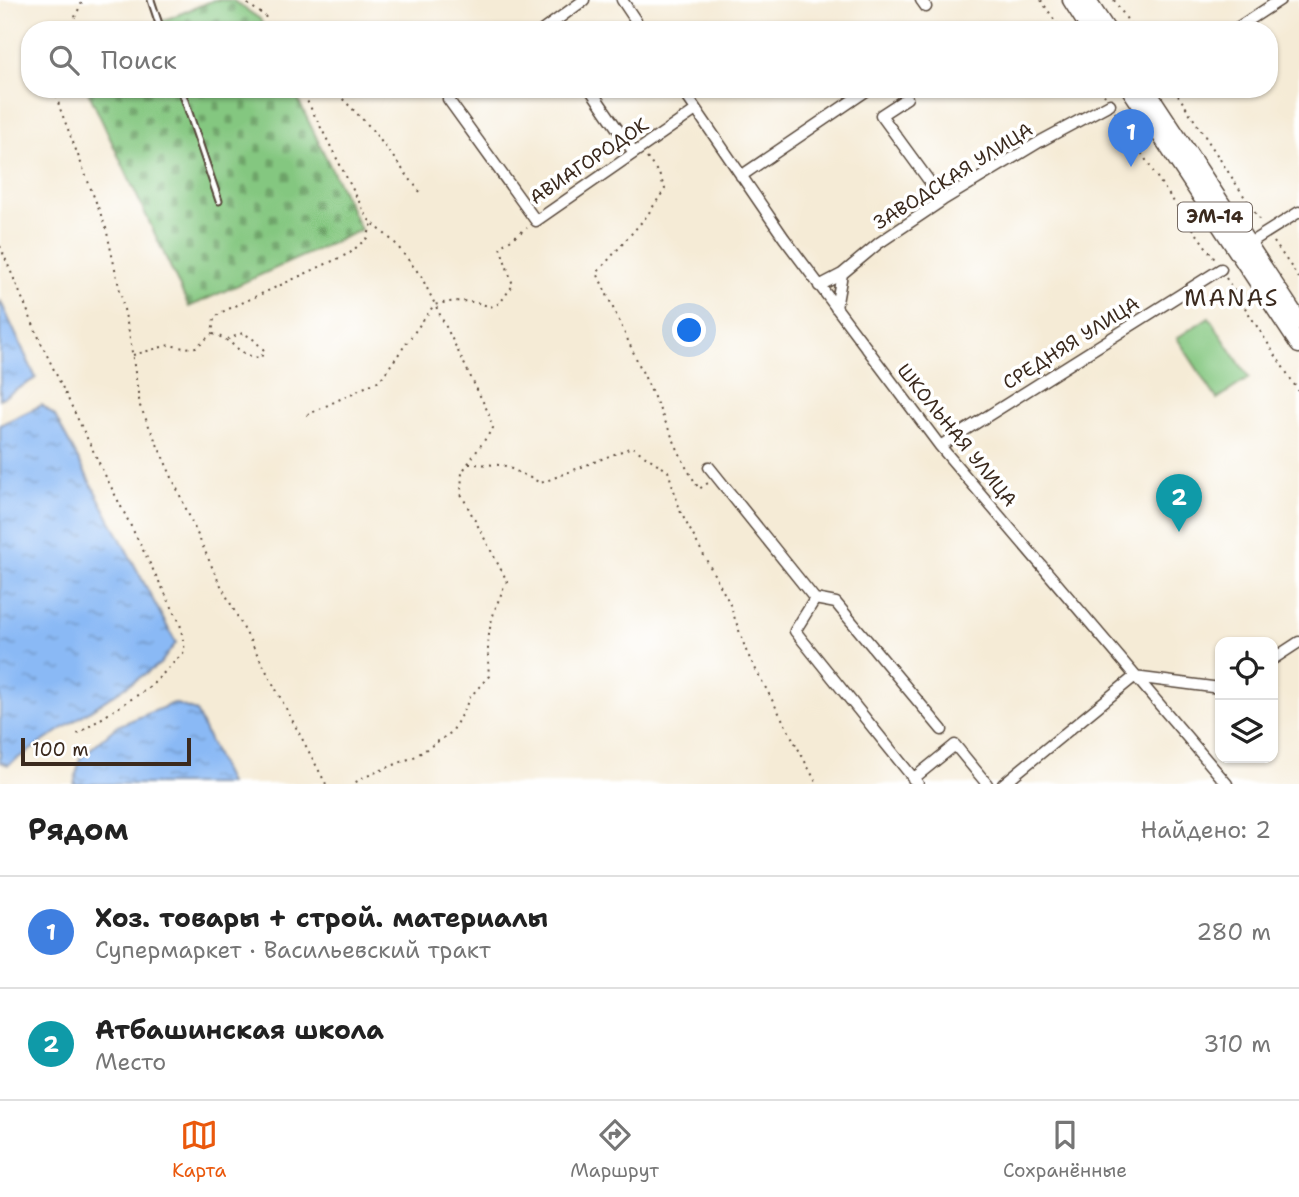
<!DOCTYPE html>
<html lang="ru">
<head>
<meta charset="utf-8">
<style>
  body { margin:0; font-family:"Shantell Sans",sans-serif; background:#f6f6f6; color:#222 }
  .controls { position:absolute; right:21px; bottom:21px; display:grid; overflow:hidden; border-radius:14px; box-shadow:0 2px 5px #0004 }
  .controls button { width:63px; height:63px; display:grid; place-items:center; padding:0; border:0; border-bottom:2px solid #e0e0e0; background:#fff; color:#222; font:35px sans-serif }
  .scale { position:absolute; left:21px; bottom:18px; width:170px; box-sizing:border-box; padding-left:7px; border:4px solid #3b2a1e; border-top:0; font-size:19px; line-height:24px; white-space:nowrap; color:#3b2a1e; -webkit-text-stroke:5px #fff; paint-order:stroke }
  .you { position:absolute; left:690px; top:331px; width:24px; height:24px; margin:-18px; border:5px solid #fff; border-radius:50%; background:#1a73e8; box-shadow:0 0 0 10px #1a73e833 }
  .badge { display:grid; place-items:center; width:46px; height:46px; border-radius:50%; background:#ea580c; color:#fff; font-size:23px; font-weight:700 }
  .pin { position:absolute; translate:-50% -58px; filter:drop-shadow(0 2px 4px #0008) }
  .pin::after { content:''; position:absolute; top:37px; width:24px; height:21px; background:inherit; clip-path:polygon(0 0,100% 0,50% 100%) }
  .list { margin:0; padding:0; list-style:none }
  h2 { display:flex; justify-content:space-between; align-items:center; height:91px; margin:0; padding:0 28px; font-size:30px }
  h2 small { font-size:23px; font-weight:400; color:#767676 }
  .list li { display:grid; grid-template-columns:46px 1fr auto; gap:21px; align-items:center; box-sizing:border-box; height:112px; padding:0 28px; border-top:2px solid #e0e0e0 }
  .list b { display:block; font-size:26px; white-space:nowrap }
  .list p { margin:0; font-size:23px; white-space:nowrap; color:#767676 }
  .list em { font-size:23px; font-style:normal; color:#767676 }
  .icon { flex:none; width:38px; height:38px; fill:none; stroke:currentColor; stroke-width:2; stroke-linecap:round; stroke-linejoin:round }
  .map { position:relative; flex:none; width:1299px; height:784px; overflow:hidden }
  .search { position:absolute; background:#fff; box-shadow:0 2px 5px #0004; left:21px; right:21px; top:21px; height:77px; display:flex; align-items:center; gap:18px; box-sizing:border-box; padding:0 24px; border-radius:28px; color:#767676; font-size:26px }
  .sheet { height:315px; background:#fff }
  nav { display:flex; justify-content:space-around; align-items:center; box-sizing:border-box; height:98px; border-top:2px solid #e0e0e0; background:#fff; font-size:19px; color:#767676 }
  nav a { display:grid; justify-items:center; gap:4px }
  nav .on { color:#ea580c }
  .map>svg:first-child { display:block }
  .green { fill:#84c780; stroke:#60784f; stroke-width:2 }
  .cemetery { fill:url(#cemetery-stones); stroke:#60784f; stroke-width:2 }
  .water { fill:url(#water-ripples); stroke:#62728a; stroke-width:2 }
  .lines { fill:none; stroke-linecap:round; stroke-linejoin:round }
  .lane-casing { stroke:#57473a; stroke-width:9 }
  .street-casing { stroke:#57473a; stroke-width:13 }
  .primary-casing { stroke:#57473a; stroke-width:19 }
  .path { stroke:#57473a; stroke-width:2; stroke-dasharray:2 5; stroke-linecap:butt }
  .lane { stroke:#fff; stroke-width:5 }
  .street { stroke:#fff; stroke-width:10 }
  .primary { stroke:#fff; stroke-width:16 }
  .labels { text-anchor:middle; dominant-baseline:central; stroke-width:7; stroke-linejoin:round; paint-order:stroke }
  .shield { fill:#fff; stroke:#766a62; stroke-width:2 }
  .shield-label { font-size:18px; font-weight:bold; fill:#3b2a1e }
  .street-label { font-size:19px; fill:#3b2a1e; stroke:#fff }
  .quarter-label { font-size:23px; letter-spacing:2px; fill:#3b2a1e; stroke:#fff }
</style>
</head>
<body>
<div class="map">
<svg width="1299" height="784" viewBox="0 0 1299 784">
  <defs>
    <pattern id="cemetery-stones" width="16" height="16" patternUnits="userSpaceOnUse" patternTransform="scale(1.75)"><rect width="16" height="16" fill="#84c780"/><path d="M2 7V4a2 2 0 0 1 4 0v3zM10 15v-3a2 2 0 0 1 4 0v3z" fill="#6da268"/></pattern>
    <pattern id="water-ripples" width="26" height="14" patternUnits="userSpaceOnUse" patternTransform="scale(1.75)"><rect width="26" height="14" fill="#8ab9f5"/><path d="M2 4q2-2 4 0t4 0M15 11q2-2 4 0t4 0" fill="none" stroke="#7297c6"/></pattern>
  </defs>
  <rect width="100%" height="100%" fill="#fff"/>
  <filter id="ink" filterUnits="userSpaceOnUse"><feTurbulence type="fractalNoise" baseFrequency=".0143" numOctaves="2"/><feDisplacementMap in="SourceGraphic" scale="14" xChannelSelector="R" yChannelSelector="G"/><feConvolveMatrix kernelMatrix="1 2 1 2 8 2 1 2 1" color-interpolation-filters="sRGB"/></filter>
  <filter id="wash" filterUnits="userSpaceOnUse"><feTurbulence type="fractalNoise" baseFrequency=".00686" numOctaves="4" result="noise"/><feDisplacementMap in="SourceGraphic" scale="28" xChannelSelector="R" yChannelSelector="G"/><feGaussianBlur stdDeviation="1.57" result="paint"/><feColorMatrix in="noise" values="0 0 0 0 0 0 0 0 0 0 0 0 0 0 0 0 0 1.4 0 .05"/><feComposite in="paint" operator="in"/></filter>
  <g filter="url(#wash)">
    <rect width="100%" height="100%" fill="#f5ebd6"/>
    <path class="green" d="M1209 317 1249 378 1217 399 1177 338Z"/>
    <path class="cemetery" d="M214 0H232L260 19 265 30H140Z
      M87 89H293L361 230 189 307Z"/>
    <path class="water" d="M0 300 36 378 0 399Z
      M42 405 55 416 176 643 160 664 8 765 0 762V425Z
      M174 703 196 711 229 784H74L80 758 117 726Z"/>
  </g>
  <g filter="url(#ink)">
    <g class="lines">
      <defs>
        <path id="lane" d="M151 0 161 30
          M181 89 219 201"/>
        <path id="street" d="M622 0 642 30
          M921 0 926 7
          M543 30 584 0
          M1234 30 1280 0
          M461 89 448 99 536 221 696 110
          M590 89 634 153
          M682 89 784 238 940 446 1227 784
          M907 98 881 115 943 200
          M741 176 869 89
          M1248 244 1299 212
          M819 286 842 274 879 243 943 200 1041 141 1110 104
          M836 308 842 274
          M940 446 1221 269
          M709 467 815 599 795 631 918 784
          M815 599 836 603 942 730
          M1273 659 1299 642
          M913 779 955 745 987 784
          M1003 784 1134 677 1220 688"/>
        <path id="primary" d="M1071 0 1090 30
          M1087 0 1107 30
          M1130 89 1299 345
          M1146 89 1299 321"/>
      </defs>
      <use href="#lane" class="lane-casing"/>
      <use href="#street" class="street-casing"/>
      <use href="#primary" class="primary-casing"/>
      <path class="path" d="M242 0 265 16 272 30
        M1041 0 1061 30
        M1114 0 1134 30
        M69 30 83 0
        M56 89 59 106 106 228 129 332 140 406 217 578 326 784
        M301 89 368 219 395 243 421 276 488 412 493 428 462 472 461 494 507 581C489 620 486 634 489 676L471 696 452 732 416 756 362 778 353 784
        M333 89 370 127 420 192
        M1100 89 1105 96
        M1174 89 1261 222
        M1115 112 1162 185 1216 261
        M647 158 659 174 665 189 646 217 597 273 686 467 699 489 708 483
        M1274 242 1299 278
        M0 246 42 345 102 469 180 623 185 651 150 687 76 735
        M1226 278 1299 392
        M213 334C236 341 237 356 261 358L264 350 252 338 243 333 228 339
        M133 355 169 345 184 348 196 347 212 334 214 319 220 313 350 253 367 238 372 224
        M307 415 380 380 434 305C454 300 471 299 490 307L500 303 513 285 500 247 527 228
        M469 464 503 465 541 483 632 447 668 471 681 513 729 602 747 653 817 784"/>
      <use href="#lane" class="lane"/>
      <use href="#street" class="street"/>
      <use href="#primary" class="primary"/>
    </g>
  </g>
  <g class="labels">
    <rect class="shield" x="1178" y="202.5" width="74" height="29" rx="5"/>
    <g class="shield-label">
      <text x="1215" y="217">ЭМ-14</text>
    </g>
    <g class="street-label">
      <text transform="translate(589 161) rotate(-34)">АВИАГОРОДОК</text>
      <text transform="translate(953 176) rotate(-32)">ЗАВОДСКАЯ УЛИЦА</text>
      <text transform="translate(1071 343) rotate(-32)">СРЕДНЯЯ УЛИЦА</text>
      <text transform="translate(957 435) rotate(51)">ШКОЛЬНАЯ УЛИЦА</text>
    </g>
    <g class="quarter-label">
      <text x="1232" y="298">MANAS</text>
    </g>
  </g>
</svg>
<div class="controls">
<button><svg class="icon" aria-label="locate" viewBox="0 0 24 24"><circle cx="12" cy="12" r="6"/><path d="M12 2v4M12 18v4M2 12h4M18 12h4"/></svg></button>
<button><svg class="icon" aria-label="layers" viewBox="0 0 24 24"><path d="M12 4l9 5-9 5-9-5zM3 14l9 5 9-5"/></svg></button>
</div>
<div class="scale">100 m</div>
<div class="you"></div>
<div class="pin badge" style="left:1131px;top:167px;background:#3f7fe0">1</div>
<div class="pin badge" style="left:1179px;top:532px;background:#0f9aa8">2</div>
<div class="search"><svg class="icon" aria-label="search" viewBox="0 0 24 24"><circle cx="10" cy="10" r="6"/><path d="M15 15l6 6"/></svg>Поиск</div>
</div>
<section class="sheet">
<h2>Рядом<small>Найдено: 2</small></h2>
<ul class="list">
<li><span class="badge" style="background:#3f7fe0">1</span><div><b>Хоз. товары + строй. материалы</b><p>Супермаркет · Васильевский тракт</p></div><em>280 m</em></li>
<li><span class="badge" style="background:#0f9aa8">2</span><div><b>Атбашинская школа</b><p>Место</p></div><em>310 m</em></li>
</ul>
</section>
<nav>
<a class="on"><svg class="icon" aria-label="map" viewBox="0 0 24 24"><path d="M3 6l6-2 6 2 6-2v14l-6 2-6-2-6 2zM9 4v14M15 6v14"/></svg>Карта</a>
<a><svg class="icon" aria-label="directions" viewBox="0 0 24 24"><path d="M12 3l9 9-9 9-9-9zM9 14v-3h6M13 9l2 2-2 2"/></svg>Маршрут</a>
<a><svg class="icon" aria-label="saved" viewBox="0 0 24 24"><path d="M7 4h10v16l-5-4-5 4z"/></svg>Сохранённые</a>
</nav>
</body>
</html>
